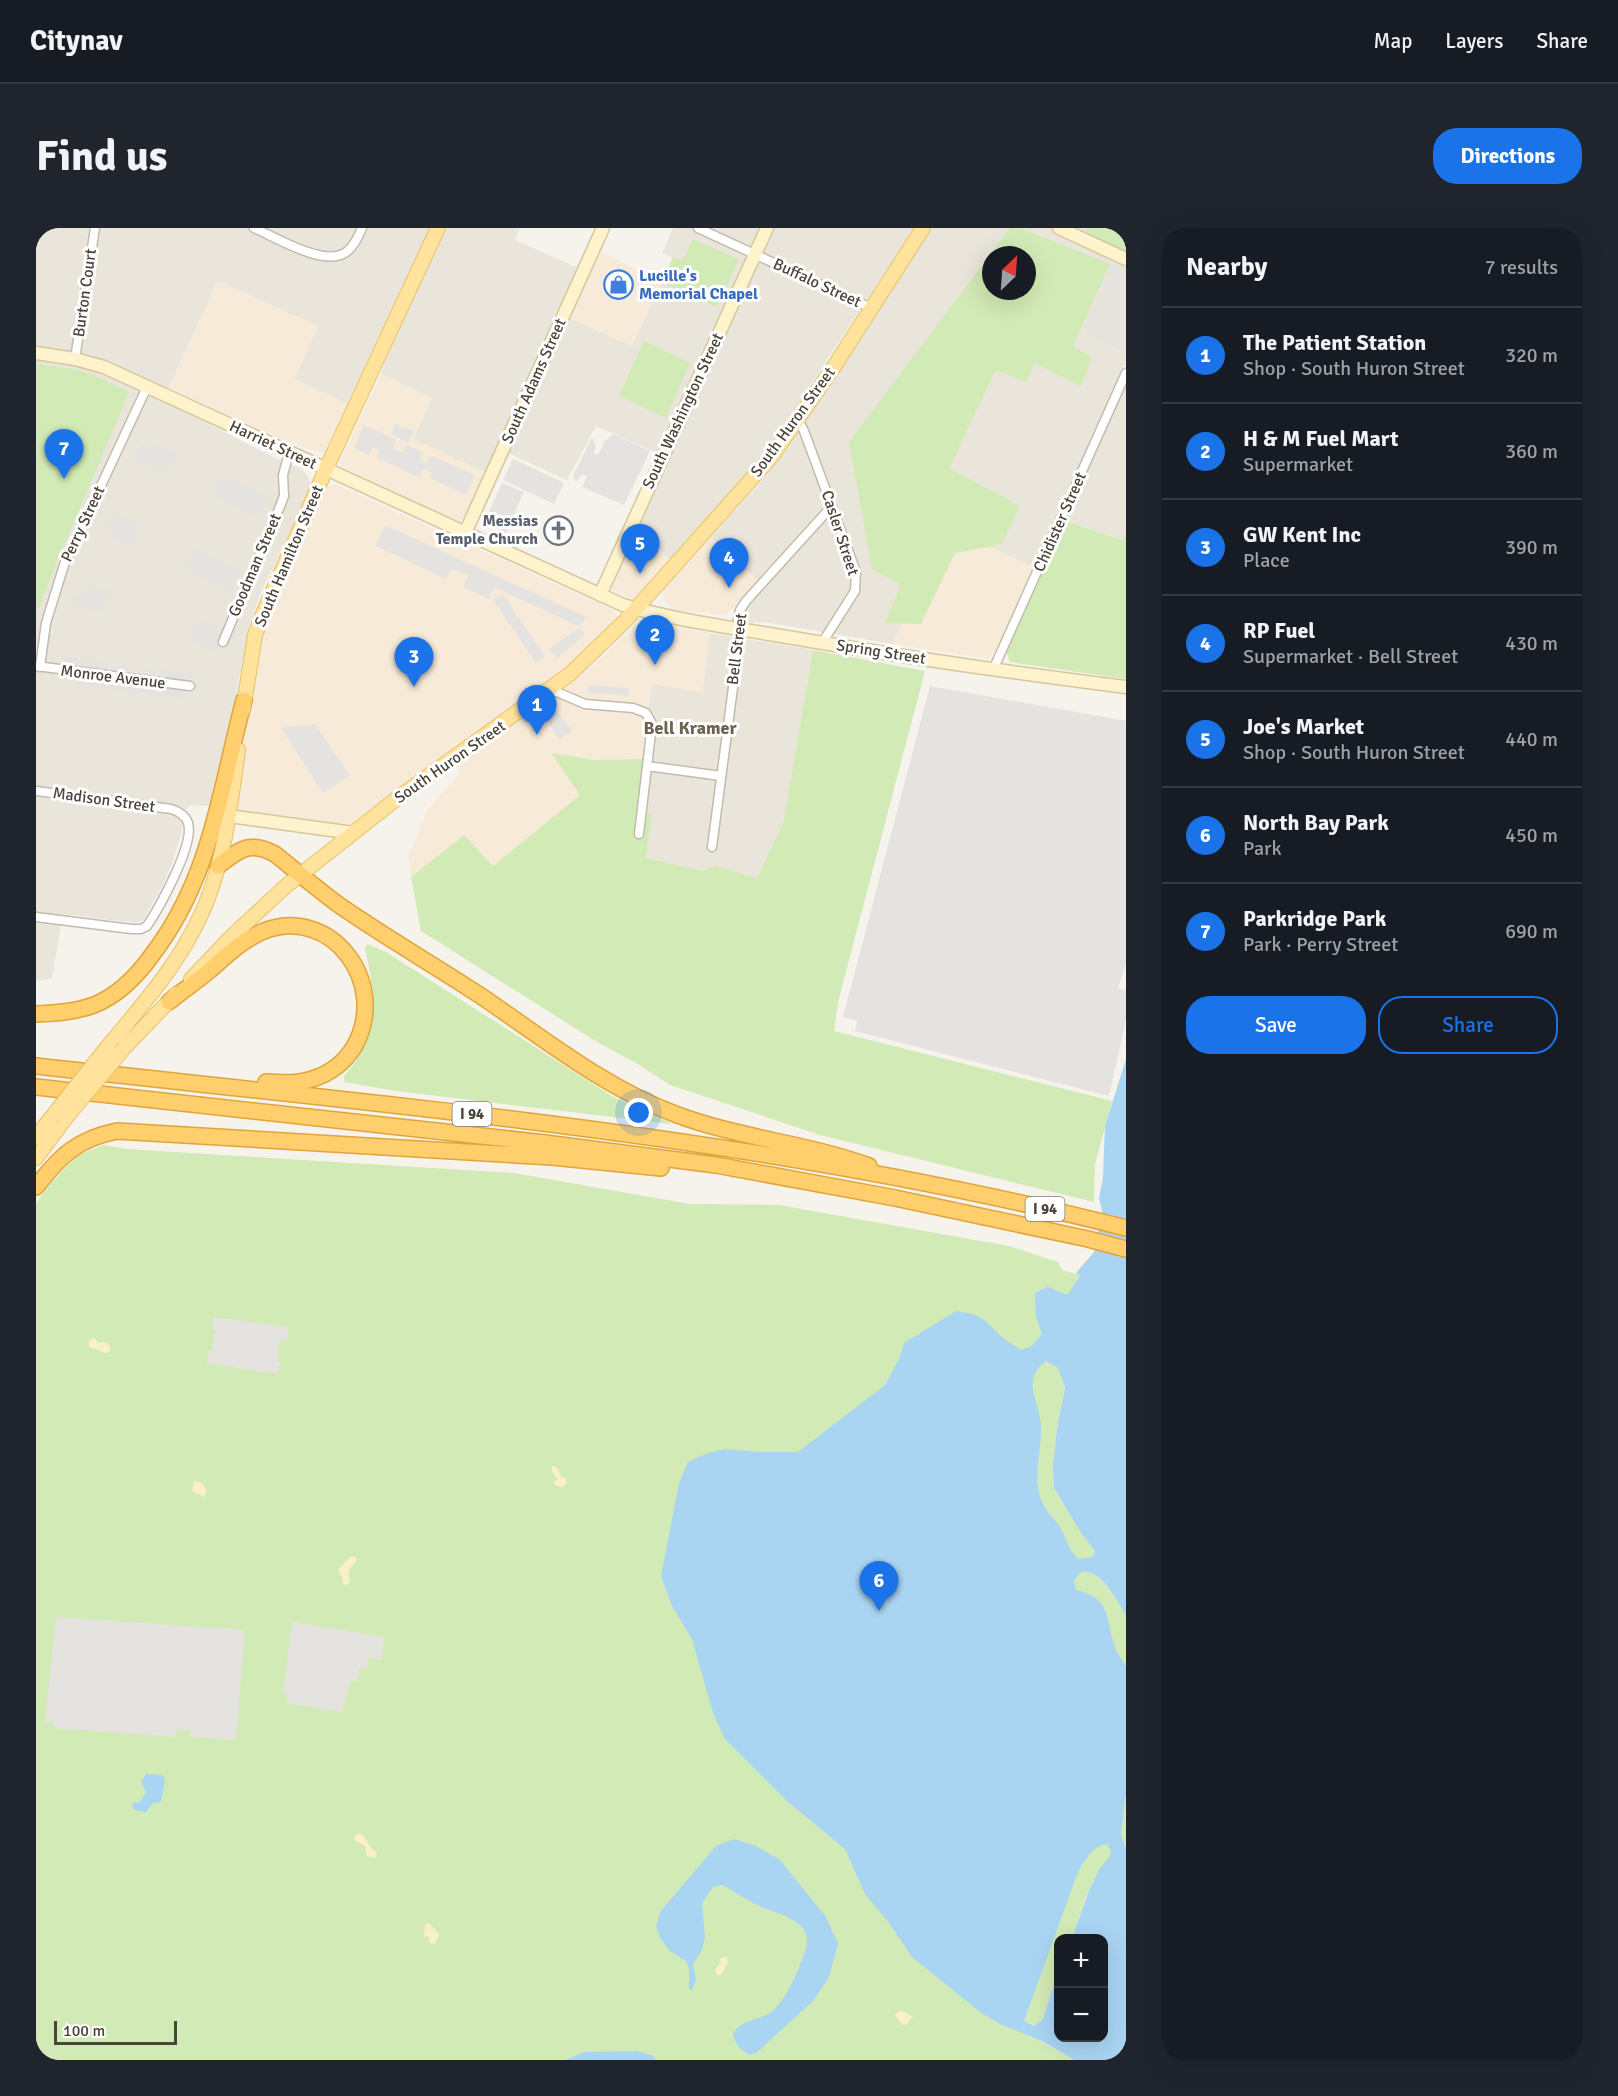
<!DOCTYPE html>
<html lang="en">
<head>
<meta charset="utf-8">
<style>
  body { margin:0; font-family:Signika,sans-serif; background:#20242c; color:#f1f3f6 }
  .controls { position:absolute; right:18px; bottom:18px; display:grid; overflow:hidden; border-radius:12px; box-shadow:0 6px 24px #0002 }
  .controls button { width:54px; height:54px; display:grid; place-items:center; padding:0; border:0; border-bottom:2px solid #363941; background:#171b24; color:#f1f3f6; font:30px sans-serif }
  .compass { position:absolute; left:946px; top:18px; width:54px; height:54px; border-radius:50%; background:#171b24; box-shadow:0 6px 24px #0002; rotate:25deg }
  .scale { position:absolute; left:18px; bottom:15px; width:123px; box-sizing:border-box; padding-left:6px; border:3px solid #4b4439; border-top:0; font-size:16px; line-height:21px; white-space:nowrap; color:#4b4439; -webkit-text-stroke:4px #fff; paint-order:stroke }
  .you { position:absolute; left:603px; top:885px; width:21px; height:21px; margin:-15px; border:4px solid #fff; border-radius:50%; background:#1a73e8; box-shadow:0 0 0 9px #1a73e833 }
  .badge { display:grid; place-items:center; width:39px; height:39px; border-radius:50%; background:#1a73e8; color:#fff; font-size:20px; font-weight:700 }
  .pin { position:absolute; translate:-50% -50px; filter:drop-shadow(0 2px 3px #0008) }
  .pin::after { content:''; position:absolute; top:32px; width:21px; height:18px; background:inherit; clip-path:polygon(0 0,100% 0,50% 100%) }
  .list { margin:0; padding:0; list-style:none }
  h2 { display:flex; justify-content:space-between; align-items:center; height:78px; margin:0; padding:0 24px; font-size:26px }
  h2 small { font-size:20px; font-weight:400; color:#9ea1a6 }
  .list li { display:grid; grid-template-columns:39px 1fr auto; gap:18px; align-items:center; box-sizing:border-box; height:96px; padding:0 24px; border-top:2px solid #363941 }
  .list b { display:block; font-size:22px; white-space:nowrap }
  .list p { margin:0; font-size:20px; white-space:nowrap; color:#9ea1a6 }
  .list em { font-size:20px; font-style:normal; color:#9ea1a6 }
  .actions { display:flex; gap:12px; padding:18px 24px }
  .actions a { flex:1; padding:14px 0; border:2px solid #1a73e8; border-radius:24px; text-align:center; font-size:21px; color:#1a73e8 }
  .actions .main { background:#1a73e8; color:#fff }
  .map { position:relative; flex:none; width:1090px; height:1832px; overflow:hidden; border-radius:24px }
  header { display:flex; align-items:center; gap:36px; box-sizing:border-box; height:84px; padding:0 30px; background:#171b24; border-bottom:2px solid #363941 }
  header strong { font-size:28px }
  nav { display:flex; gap:33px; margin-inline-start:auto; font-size:21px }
  .intro { display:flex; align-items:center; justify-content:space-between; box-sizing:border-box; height:144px; padding:0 36px }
  h1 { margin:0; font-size:42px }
  .button { padding:15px 27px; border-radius:24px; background:#1a73e8; color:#fff; font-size:21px; font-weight:700 }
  main { display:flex; gap:36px; padding:0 36px }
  aside { flex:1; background:#171b24; border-radius:24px; box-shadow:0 6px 24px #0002 }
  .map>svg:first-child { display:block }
  .residential { fill:#eae5da; fill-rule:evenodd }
  .commercial { fill:#f7ead8 }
  .industrial { fill:#e6e2dd }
  .green { fill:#d2eab5; fill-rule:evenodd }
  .sand { fill:#f9efc9 }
  .parking { fill:#e5e3e0 }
  .water { fill:#a9d4f2; fill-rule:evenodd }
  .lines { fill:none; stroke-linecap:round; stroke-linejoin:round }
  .street-casing { stroke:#c2bbae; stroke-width:11 }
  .secondary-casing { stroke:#d6c79b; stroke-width:15 }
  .primary-casing { stroke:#e6c16a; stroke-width:16 }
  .highway-casing { stroke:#e0a43c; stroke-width:18 }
  .street { stroke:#fff; stroke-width:8 }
  .secondary { stroke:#fff3cd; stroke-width:12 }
  .primary { stroke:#ffe39c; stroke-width:14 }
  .highway { stroke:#ffcf6e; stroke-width:15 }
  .primary-bridge-casing { stroke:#e6c16a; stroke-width:16; stroke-linecap:butt }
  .primary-bridge { stroke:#ffe39c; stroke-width:14 }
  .labels { text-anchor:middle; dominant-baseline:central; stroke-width:6; stroke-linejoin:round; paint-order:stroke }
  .shield { fill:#fff; stroke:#817c74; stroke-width:1.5 }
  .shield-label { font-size:15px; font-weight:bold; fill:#4b4439 }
  .shop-label { font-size:16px; font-weight:bold; fill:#366cbe; stroke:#fff; text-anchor:start }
  .street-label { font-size:16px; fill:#4b4439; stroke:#fff }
  .worship-label { font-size:16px; font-weight:bold; fill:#5b616d; stroke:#fff; text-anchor:end }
  .neighbourhood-label { font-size:18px; font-weight:bold; fill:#6e6250; stroke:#fff }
</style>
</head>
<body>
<header>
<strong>Citynav</strong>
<nav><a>Map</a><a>Layers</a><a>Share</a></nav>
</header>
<div class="intro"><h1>Find us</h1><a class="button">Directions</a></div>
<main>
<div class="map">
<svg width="1090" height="1832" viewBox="0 0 1090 1832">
  <rect width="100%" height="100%" fill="#f6f3ec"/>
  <path class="residential" d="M0 0H394L311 176 258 151 282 98 182 53 127 172 239 230 266 241 273 250 275 259 225 364 213 399 179 578 154 577 142 590 146 598V603L135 638 125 661 107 692 99 695 27 686 16 750 0 753Z
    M409 0H484L479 12 542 40 522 84 596 118 637 30 626 25 637 0H878L734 218 635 332 598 303 630 230 621 225 560 198 531 252 463 221 452 246 377 211 396 170 345 146 352 125Z
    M896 0H1090V24L1085 22 1047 105 1090 125V133L1084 145 1090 148V305L1087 312 1021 289 998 339 909 299 857 416 728 394 713 395 707 382 727 358 675 309 724 255 752 219ZM955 27H991V63H955Z
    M674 405 777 422 747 595 721 650 679 638 668 643 610 630 616 585 610 584 619 515V493L616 486 612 481 616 456 666 464Z"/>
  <path class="commercial" d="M563 23 626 54 596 118 534 89Z
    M182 53 282 98 258 151 311 176 288 225 266 219 231 205 133 160Z
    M345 146 396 170 377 211 452 246 429 293H419L305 238V231Z
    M295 257H301L577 382 583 389 532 438 315 596 306 598 204 585 200 577V559L227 404 238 372 287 263Z
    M909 299 998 339 962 422 952 431 857 416Z
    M598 303 635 332 602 371 598 372 574 361 573 356Z
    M675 309 721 352 697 380 689 387 644 383 634 379 627 371 628 360Z
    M615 393 674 405 666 464 616 456 611 481V506L608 531 558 532 516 526 544 567 457 638 428 607 375 649 372 629 392 581 424 545 419 536 512 473 551 443 599 398 605 394Z"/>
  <path class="industrial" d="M1080 31 1090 36V125L1047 105Z"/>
  <path class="green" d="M974 0H984L1074 36 1037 118 1056 130 1045 159 999 135 990 154 960 142 913 240 984 278 966 316 919 325 885 396 849 395 865 357 836 341 813 214ZM955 27H991V63H955Z
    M1051 0H1090V24L1049 5Z
    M657 11 703 32 681 79 626 54 637 29 646 33Z
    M608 113 654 135 630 190 583 168Z
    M0 136 38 141 60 148 93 164 9 363 4 380 0 379Z
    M1028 292 1087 312 1090 305V451L974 434 970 423Z
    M777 422 889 443 802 774 798 803 1076 873 1059 936 1058 974 784 907 634 857 600 835 561 814 385 703 375 649 428 607 457 638 544 567 515 525 558 532 608 531 602 582 616 585 610 630 668 643 679 638 721 650 747 595Z
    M331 716 350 724 579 870 631 893 635 896 360 863 308 854V848C345 808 340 769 329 720Z
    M68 917 90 921 478 945 654 976 743 977 973 1018 1022 1034 1026 1042 1044 1047 1031 1068 1000 1090 1006 1106 1010 1133 1022 1140 1029 1158 1021 1201 1018 1260 1045 1305 1059 1323 1056 1345C1071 1355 1083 1371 1090 1388V1621L1088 1620C1052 1644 1050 1673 1036 1710H1023L1022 1745 1006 1792 994 1807 1038 1832H0V975L14 956 42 927Z"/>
  <path class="sand" d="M58 1110 63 1115 69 1114 74 1118V1123L70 1125 53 1119V1112Z
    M517 1237 522 1241 524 1248 530 1250V1257L524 1259 518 1256V1253L522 1252 515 1242Z
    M158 1253 166 1255 171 1263 168 1269 156 1263Z
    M315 1328 319 1329 321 1332C313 1341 311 1342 314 1354L310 1357 307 1355 306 1349 302 1341Z
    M322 1605 327 1607 334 1618 340 1624 341 1628 338 1630 331 1628 329 1618 320 1613 318 1609Z
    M393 1695 403 1706 400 1714 397 1716 394 1715 393 1709 388 1708 389 1697Z
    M688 1729 691 1730 692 1735 685 1747H681L679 1741 683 1737 684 1731Z
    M867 1783 877 1789 868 1798 859 1788 861 1784Z"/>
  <path class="parking" d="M359 196 378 203 372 215 355 206Z
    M328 197 360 212 357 220 367 225 371 217 387 224 384 233 390 235 394 227 439 247 430 267 394 250 396 245 388 241 383 249 341 230 344 222 337 219 333 227 318 220Z
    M577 206 614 223 588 277 546 259 551 248 546 246 540 254 537 248 556 209 560 219 557 225 562 227 569 213Z
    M119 215 140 224 131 244 99 230 105 216 116 221Z
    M477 231 528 255 518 276 467 252Z
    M187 249 233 269 224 289 179 268Z
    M466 255 488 264 470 305 448 295Z
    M75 285 104 298 96 317 75 308 77 302 69 298Z
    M349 297 550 389 544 399 458 359 453 371 427 359 432 347 416 341 410 351 340 318Z
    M158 321 203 342 196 362 149 341Z
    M50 359 73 362 70 383 38 379 40 366 49 365Z
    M466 365 509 428 500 435 457 372Z
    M163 393 181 399H186L190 395 203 401 198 413 191 410 193 418 183 421 182 424 154 411Z
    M543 400 549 407 521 430 513 421Z
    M26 429 74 435 70 460 33 456 34 443 24 442Z
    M81 436 89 437 87 450 105 452 107 440 120 442 119 449H125L126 442 155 446 149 470 123 467 124 460 118 459 117 466 77 461Z
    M553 457 593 460V468L552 465Z
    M894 458 1090 493V736L1082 760 1090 763V792L1073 868 819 803 821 792 807 789Z
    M518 478 536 503 524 512 506 486Z
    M279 496 314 547 287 565 245 500Z
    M178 1089 253 1099 251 1113 244 1112 241 1133 244 1134 242 1146 171 1135 172 1123H176L179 1102 176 1101Z
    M20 1389 209 1402 200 1512 154 1509 155 1502 141 1501 140 1509 18 1500 17 1493H9Z
    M256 1394 349 1409 345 1432 332 1430 331 1440 324 1439 321 1453 315 1452 306 1484 250 1475 251 1465 247 1464Z"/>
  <path class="water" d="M1090 831V1388C1085 1377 1061 1335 1044 1345 1043 1346 1039 1351 1038 1352L1040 1362C1076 1370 1069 1390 1079 1419 1081 1426 1087 1432 1090 1439V1565L1085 1606 1090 1621V1832H1038L1006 1813 964 1796 944 1784 876 1729 853 1695 829 1666 809 1621 751 1573 689 1511 677 1485 656 1411 636 1378 625 1348 643 1255 652 1234 672 1225 689 1221 722 1224H762L849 1157 863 1131 868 1115 920 1083 937 1086 947 1091 967 1110 985 1122 996 1118 1006 1106 1000 1090 999 1065 1012 1059 1031 1067 1044 1048 1040 1045 1058 1024 1066 983 1063 970 1067 949 1069 898ZM1010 1133 1022 1140 1029 1159 1021 1201 1017 1237 1018 1260 1045 1305 1059 1323 1057 1329 1043 1331C1029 1319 1032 1312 1024 1299 1019 1291 1011 1285 1007 1276 995 1252 1006 1223 1005 1198 1004 1173 984 1153 1010 1133ZM1071 1616 1075 1623 1073 1630 1064 1640 1053 1662 1036 1710H1068V1810H1023L1022 1745 1006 1792 998 1798 988 1793 1042 1644C1049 1632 1056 1618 1071 1616Z
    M110 1546 126 1547 129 1551 125 1574 117 1575 110 1584 98 1582 96 1575 104 1574 110 1564 105 1554Z
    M698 1611 720 1618 744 1632 790 1689 802 1716 793 1749 778 1772 720 1825 715 1827C704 1823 700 1817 697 1806 707 1789 725 1794 739 1781 750 1769 758 1752 764 1737 768 1726 775 1713 768 1702 760 1689 737 1684 723 1678 711 1672 699 1664 687 1657L677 1659 666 1675 669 1709 666 1722 657 1736 660 1752 656 1762 653 1761V1740L650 1733 634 1723 624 1710 620 1698 625 1683 680 1618Z
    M601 1823 616 1827 620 1832H530L549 1824Z"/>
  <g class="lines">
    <defs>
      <path id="street" d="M218 0C239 9 285 37 307 26 317 21 322 9 326 0
        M662 0 835 80
        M39 131 59 0
        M762 191 768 203 820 344 819 363 786 415
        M187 414 245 276 248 268 247 247 253 225
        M0 438 154 458
        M4 439 10 395 28 337 111 159
        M957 442 1090 145
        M514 461 549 476 597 480 610 485 616 496 603 606
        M611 538 685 548
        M0 563 135 581C142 583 150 588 152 595 159 616 123 680 111 698L105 701H95L0 689
        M676 619 703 414 702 389 704 382 710 373 796 278"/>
      <path id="secondary" d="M1023 0 1090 31
        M0 125 39 131 68 139 587 377C642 393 700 400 757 410 867 429 978 445 1090 459
        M429 305 567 0
        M564 367 731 0
        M193 588 317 605"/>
      <path id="primary" d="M207 482 219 407 226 388 290 241 402 0
        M155 751 197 707 250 658 359 572 534 446 589 393 736 228 799 137 887 0
        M72 818C111 772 151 726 172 670 190 623 195 571 202 522
        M89 819 140 766
        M0 909 15 890
        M0 930 29 891"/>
      <path id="highway" d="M182 638C203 622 213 612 239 626 260 643 281 661 303 677 349 709 398 737 445 768 508 811 568 859 639 886 702 910 770 915 833 938
        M133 774C146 763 160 754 173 743 190 728 206 712 228 703 296 677 354 756 318 819 308 835 293 846 276 851 261 856 245 855 230 854
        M0 786C20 785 39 784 58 777 83 767 101 748 116 727 175 650 184 563 208 472
        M0 838C365 879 733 909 1090 1000
        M0 859 509 915 680 937 859 970 1052 1011 1090 1021
        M0 959C24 928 41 911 81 903L516 929 625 940"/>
    </defs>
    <use href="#street" class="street-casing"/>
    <use href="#secondary" class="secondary-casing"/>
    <use href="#primary" class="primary-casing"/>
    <use href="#highway" class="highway-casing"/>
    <use href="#street" class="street"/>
    <use href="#secondary" class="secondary"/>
    <use href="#primary" class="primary"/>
    <use href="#highway" class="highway"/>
    <defs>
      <path id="primary-bridge" d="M15 890 72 818
        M29 891 89 819"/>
    </defs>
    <use href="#primary-bridge" class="primary-bridge-casing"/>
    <use href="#primary-bridge" class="primary-bridge"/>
  </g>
  <defs>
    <symbol id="shop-ring" viewBox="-11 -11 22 22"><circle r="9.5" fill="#fff" stroke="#3f7fe0" stroke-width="1.5"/><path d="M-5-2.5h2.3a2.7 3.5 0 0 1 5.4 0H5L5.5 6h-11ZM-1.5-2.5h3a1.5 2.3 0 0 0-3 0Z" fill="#3f7fe0"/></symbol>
    <symbol id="church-ring" viewBox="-11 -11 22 22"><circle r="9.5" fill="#fff" stroke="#6b7280" stroke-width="1.5"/><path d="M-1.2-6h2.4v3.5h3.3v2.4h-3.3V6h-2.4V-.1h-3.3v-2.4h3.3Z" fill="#6b7280"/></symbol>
  </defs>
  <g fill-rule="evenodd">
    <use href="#shop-ring" x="566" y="40" width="33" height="33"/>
    <use href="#church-ring" x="506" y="286" width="33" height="33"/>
  </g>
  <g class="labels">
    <g class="shield">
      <rect x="416.5" y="874" width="39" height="24" rx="4.5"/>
      <rect x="989.5" y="969" width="39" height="24" rx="4.5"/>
    </g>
    <g class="shield-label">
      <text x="436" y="886">I 94</text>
      <text x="1009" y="981">I 94</text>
    </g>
    <g class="shop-label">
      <text x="603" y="48">Lucille's<tspan x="603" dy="18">Memorial Chapel</tspan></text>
    </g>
    <g class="street-label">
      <text transform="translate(781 55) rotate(25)">Buffalo Street</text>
      <text transform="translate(49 65) rotate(-82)">Burton Court</text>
      <text transform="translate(498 153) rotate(-66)">South Adams Street</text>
      <text transform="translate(647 183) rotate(-65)">South Washington Street</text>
      <text transform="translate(757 194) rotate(-54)">South Huron Street</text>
      <text transform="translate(237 217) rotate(25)">Harriet Street</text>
      <text transform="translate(1024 294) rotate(-66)">Chidister Street</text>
      <text transform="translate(47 296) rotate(-65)">Perry Street</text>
      <text transform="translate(804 305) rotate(72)">Casler Street</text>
      <text transform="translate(253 328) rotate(-67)">South Hamilton Street</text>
      <text transform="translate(219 337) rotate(-67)">Goodman Street</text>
      <text transform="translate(701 421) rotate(-83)">Bell Street</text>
      <text transform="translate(845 424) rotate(9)">Spring Street</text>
      <text transform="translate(77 449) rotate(7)">Monroe Avenue</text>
      <text transform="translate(414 534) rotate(-35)">South Huron Street</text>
      <text transform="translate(68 572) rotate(8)">Madison Street</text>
    </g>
    <g class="worship-label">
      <text x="502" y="293">Messias<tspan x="502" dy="18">Temple Church</tspan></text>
    </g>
    <g class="neighbourhood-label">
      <text x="654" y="500">Bell Kramer</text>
    </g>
  </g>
</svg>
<div class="controls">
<button>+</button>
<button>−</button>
</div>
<svg class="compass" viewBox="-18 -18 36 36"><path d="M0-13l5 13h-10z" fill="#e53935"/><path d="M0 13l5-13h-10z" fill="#9ea1a6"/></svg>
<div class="scale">100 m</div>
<div class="you"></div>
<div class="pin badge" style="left:501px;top:507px">1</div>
<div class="pin badge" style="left:619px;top:437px">2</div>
<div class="pin badge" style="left:378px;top:459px">3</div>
<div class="pin badge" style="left:693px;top:360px">4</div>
<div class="pin badge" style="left:604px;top:346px">5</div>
<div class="pin badge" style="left:843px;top:1383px">6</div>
<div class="pin badge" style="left:28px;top:251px">7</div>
</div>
<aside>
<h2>Nearby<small>7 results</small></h2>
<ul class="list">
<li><span class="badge">1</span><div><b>The Patient Station</b><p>Shop · South Huron Street</p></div><em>320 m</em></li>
<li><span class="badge">2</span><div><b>H &amp; M Fuel Mart</b><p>Supermarket</p></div><em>360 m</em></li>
<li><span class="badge">3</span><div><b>GW Kent Inc</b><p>Place</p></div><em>390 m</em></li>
<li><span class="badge">4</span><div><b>RP Fuel</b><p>Supermarket · Bell Street</p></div><em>430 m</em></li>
<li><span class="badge">5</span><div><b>Joe's Market</b><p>Shop · South Huron Street</p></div><em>440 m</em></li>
<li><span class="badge">6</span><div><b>North Bay Park</b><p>Park</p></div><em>450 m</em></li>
<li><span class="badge">7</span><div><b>Parkridge Park</b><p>Park · Perry Street</p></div><em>690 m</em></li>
</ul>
<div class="actions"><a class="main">Save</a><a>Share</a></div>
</aside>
</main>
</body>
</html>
